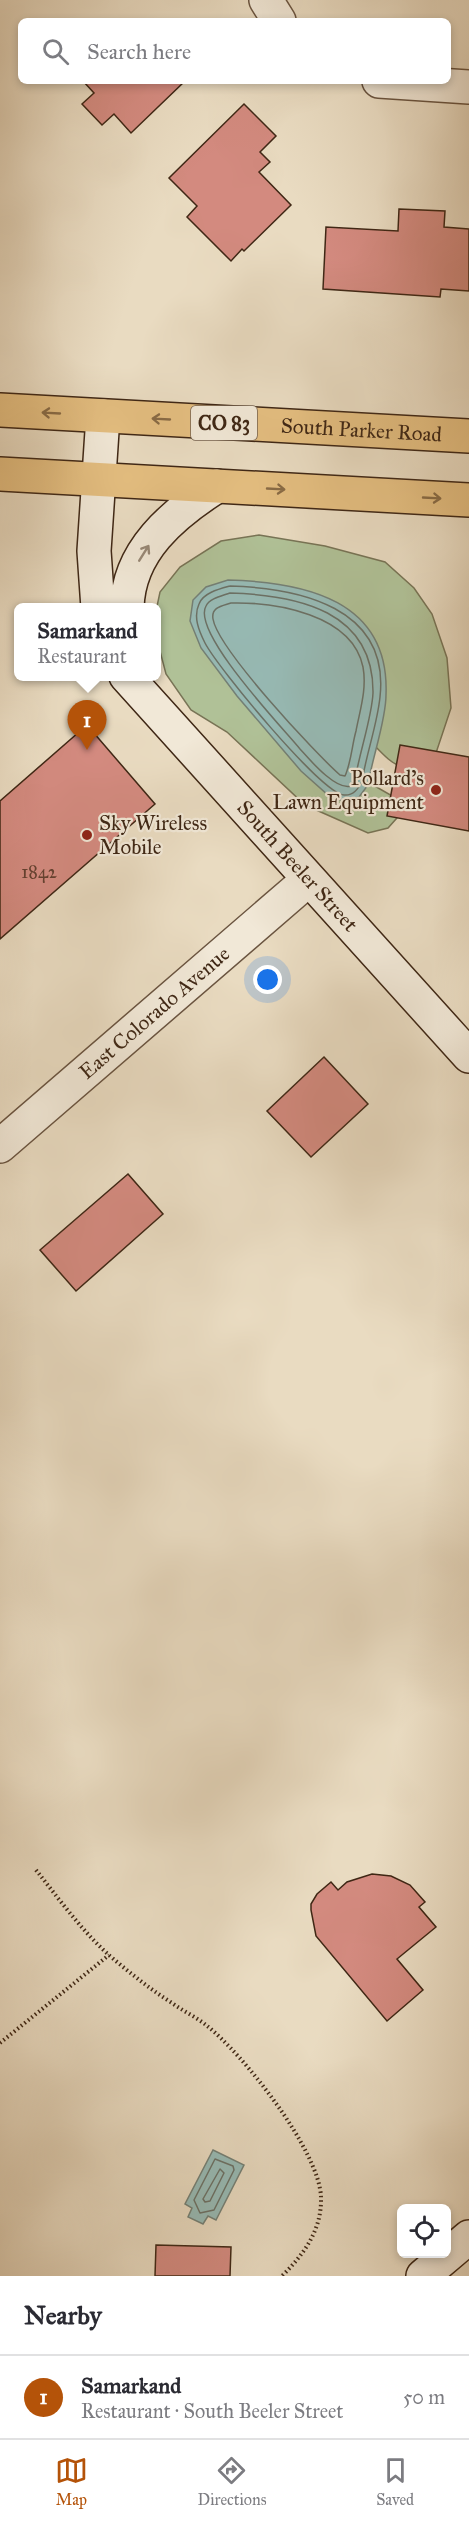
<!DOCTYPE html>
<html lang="en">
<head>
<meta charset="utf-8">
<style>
  body { margin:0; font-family:"IM FELL Great Primer",serif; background:#f7f7f7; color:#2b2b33 }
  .controls { position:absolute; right:18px; bottom:18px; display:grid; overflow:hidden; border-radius:9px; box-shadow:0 3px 9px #0003 }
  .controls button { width:54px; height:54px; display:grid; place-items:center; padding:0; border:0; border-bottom:2px solid #e1e1e2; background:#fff; color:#2b2b33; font:30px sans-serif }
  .you { position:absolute; left:268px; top:980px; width:21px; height:21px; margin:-15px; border:4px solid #fff; border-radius:50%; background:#1a73e8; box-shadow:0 0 0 9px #1a73e833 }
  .badge { display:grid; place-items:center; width:39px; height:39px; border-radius:50%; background:#b45309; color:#fff; font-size:20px; font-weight:700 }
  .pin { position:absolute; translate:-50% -50px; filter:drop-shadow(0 2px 3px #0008) }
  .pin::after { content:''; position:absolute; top:32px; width:21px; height:18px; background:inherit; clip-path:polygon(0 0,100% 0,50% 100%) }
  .popup { position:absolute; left:14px; top:603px; width:147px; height:78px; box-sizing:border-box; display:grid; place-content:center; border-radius:9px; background:#fff; filter:drop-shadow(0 2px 4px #0005); font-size:20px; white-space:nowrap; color:#7c7c81 }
  .popup b { font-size:22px; color:#2b2b33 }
  .popup::after { content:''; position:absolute; left:50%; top:100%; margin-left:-12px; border:12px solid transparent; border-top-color:#fff }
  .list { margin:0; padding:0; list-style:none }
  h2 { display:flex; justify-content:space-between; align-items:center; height:78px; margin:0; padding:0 24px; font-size:26px }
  h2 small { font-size:20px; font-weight:400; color:#7c7c81 }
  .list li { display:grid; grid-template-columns:39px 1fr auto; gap:18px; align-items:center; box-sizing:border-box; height:84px; padding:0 24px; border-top:2px solid #e1e1e2 }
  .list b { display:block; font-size:22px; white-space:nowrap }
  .list p { margin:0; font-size:20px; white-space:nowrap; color:#7c7c81 }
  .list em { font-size:20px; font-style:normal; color:#7c7c81 }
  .icon { flex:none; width:33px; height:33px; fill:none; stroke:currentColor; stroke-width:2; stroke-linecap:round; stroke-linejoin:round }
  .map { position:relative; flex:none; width:469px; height:2276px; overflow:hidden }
  .search { position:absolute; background:#fff; box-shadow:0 3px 9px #0003; left:18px; right:18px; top:18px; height:66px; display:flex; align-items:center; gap:15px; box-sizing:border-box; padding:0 21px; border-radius:9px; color:#7c7c81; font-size:22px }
  .sheet { height:162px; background:#fff }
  nav { display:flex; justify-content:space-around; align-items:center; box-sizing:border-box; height:84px; border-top:2px solid #e1e1e2; background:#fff; font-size:16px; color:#7c7c81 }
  nav a { display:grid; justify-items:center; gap:3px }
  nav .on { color:#b45309 }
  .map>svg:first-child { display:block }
  .green { fill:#b0c197; stroke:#787456; stroke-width:1.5 }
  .water { fill:#97bbb6; stroke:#748076; stroke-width:1.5 }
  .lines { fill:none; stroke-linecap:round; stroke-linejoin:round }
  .shore { stroke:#6b7166; stroke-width:1.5 }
  .building { fill:#d38a7f; stroke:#3f2715; stroke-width:1.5 }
  .street-casing { stroke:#6a5440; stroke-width:36 }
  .secondary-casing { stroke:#3f2715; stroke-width:36 }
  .primary-casing { stroke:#3f2715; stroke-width:36 }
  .path { stroke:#3f2715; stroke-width:4; stroke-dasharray:1.5 3; stroke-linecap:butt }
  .street { stroke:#f1e8d7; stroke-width:33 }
  .secondary { stroke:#f1e8d7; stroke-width:33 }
  .primary { stroke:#e4be80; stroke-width:33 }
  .oneway { stroke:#896b45 }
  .oneway2 { stroke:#988876 }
  .poi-dot { fill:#8f2418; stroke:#f1e8d7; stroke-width:2 }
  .labels { text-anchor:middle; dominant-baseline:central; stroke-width:4.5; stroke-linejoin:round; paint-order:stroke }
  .number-label { font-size:18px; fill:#644030 }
  .shield { fill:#f1e8d7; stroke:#74614f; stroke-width:1.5 }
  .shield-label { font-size:20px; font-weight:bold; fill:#3f2715 }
  .street-label { font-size:21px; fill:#3f2715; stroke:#f1e8d7 }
  .poi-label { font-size:21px; fill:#3f2715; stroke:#f1e8d7; text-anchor:end }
</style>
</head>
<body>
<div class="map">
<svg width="469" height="2276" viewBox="0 0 469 2276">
  <rect width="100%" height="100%" fill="#e9dbc1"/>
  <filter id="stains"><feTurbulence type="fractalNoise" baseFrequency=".00333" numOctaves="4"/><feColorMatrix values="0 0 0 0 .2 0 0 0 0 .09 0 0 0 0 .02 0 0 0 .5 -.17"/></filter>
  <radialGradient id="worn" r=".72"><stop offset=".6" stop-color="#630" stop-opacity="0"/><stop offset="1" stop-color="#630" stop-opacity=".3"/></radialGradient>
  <path class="green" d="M259 535 325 546 385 562 414 588 432 614 447 658 451 708 434 759C400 771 398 770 373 744L337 769 373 785 401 801 404 810 388 828 368 833 305 805 227 732 191 710 166 674 156 636V611L160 592 180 567 221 541Z"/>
  <path class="water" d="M228 580C305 582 390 600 386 695 386 721 372 758 368 785L359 797 345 802 328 795 301 771 237 696 201 648 190 621 193 600 206 587Z
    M213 2150 244 2165 216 2220 208 2216 203 2224 188 2217 192 2208 185 2204Z"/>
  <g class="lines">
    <path class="shore" d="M230 586C299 588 390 607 380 697 377 726 366 754 362 782 358 789 353 796 344 795 321 793 218 668 205 643 199 631 193 617 199 604 203 593 219 589 230 586Z
      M230 593C298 595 374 611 373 693 372 717 359 754 355 780L351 786C336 791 310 760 300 749 282 727 191 632 206 606 210 598 222 596 230 593Z
      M231 603C275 602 352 614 363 667 367 689 360 710 356 731 352 745 351 763 345 776L340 775C315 753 218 649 213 619 211 607 222 606 231 603Z
      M215 2159 233 2166 234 2170 214 2210 200 2213 194 2200Z
      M220 2169 224 2173 210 2201 205 2202 203 2199Z"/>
  </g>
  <path class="building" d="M83 81H185L131 133 114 114 102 125 82 104 94 93Z
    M244 104 276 136 260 152 270 162 259 172 291 205 244 251 242 249 231 261 187 217 197 206 169 178Z
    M399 209 445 211 444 227 469 229V291L441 289 440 297 323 289 326 227 398 231Z
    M87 725 155 804 0 939V801Z
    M400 745 469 757V831L387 816Z
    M324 1057 368 1104 311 1157 267 1111Z
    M128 1174 163 1214 76 1291 40 1250Z
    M372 1874 391 1876 410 1885 425 1902 419 1907 436 1927 397 1959 423 1990 387 2021 316 1936 311 1910V1904L317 1894 331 1882 338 1890 347 1882Z
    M156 2245 231 2247 230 2276H155Z"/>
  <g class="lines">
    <defs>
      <g id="street">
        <path d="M266 0 279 21"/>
        <path d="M379 81 469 87"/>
        <path id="s1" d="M0 1146 308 880"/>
      </g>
      <g id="secondary">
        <path d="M98 608 94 551 103 416"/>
        <path d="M127 608C128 551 173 514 217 486"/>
        <path id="s2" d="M126 676 469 1056"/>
        <path d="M423 2276 469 2237"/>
      </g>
      <g id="primary">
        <path id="s3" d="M0 410 469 436"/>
        <path d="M0 474 469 500"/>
      </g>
    </defs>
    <use href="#street" class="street-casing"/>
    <use href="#secondary" class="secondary-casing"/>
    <use href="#primary" class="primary-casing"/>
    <path class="path" d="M36 1870C59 1899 82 1931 110 1956 130 1973 150 1989 172 2003 183 2011 196 2017 206 2025 243 2054 319 2150 321 2197 322 2230 304 2254 282 2276
      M0 2043 109 1955"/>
    <use href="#street" class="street"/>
    <use href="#secondary" class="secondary"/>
    <use href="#primary" class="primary"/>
  </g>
  <defs><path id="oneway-shaft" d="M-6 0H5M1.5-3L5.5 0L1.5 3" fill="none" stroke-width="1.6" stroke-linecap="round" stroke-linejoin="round" transform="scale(1.5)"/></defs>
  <g class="oneway">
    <use href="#oneway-shaft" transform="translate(51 413) rotate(-177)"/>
    <use href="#oneway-shaft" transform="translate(161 419) rotate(-177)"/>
    <use href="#oneway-shaft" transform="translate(276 489) rotate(3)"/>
    <use href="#oneway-shaft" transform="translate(432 498) rotate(3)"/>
  </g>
  <use class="oneway2" href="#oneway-shaft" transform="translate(144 553) rotate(-58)"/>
  <g class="poi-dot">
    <circle cx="436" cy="790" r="6"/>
    <circle cx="87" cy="835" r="6"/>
  </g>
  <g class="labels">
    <g class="number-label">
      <text x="39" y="872">1842</text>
    </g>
    <rect class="shield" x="191" y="406" width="66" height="34" rx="4.5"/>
    <g class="shield-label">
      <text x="224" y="423">CO 83</text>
    </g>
    <g class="street-label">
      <text stroke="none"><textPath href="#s3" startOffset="362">South Parker Road</textPath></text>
      <text stroke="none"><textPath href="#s2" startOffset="256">South Beeler Street</textPath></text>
      <text stroke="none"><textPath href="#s1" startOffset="204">East Colorado Avenue</textPath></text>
    </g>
    <g class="poi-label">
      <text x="424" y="778">Pollard's<tspan x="424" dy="24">Lawn Equipment</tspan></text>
      <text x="99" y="823" text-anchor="start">Sky Wireless<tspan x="99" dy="24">Mobile</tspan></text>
    </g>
  </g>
  <rect width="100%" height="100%" filter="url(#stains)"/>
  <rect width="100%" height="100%" fill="url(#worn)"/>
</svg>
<div class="controls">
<button><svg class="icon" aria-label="locate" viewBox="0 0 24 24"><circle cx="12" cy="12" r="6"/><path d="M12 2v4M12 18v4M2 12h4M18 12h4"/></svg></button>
</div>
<div class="you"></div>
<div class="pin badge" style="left:87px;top:750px">1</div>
<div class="popup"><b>Samarkand</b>Restaurant</div>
<div class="search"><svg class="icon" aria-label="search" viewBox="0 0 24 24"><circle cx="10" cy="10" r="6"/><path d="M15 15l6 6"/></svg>Search here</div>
</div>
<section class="sheet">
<h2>Nearby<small></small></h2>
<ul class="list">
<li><span class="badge">1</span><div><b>Samarkand</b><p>Restaurant · South Beeler Street</p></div><em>50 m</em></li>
</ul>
</section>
<nav>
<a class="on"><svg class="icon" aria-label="map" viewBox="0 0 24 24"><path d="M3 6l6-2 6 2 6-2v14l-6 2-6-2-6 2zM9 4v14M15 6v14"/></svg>Map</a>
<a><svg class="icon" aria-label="directions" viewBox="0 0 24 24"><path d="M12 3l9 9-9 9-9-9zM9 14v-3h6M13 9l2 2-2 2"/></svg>Directions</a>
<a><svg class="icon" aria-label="saved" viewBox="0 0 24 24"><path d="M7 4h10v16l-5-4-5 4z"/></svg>Saved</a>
</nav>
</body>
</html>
